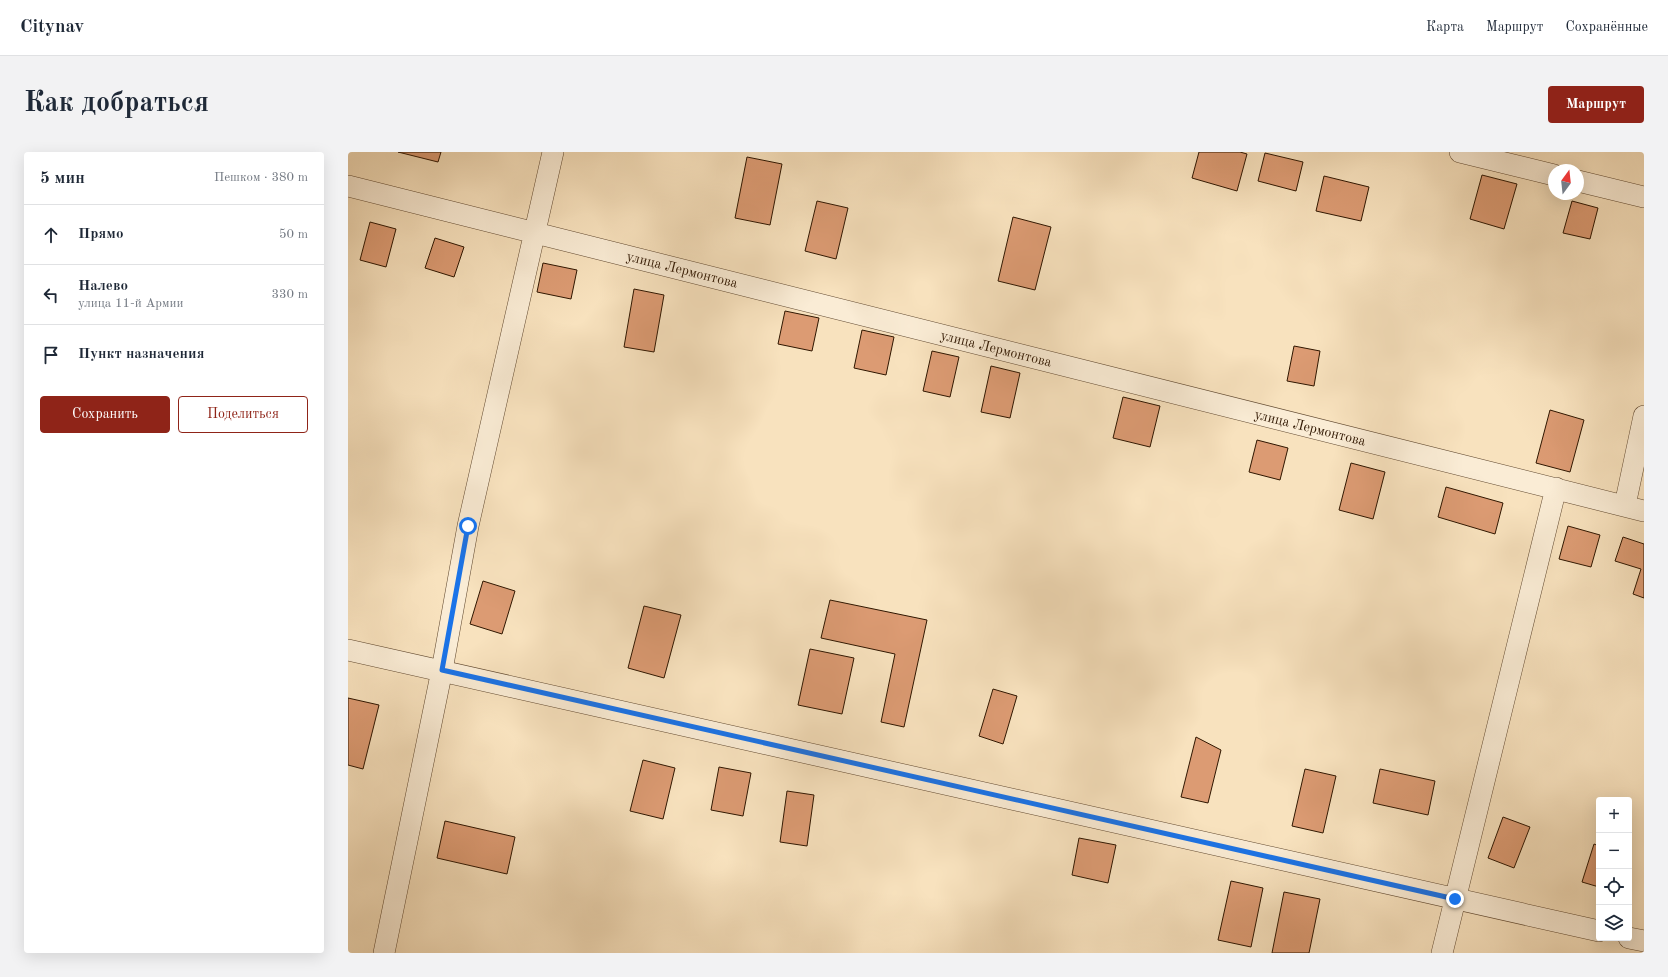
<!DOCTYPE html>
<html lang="ru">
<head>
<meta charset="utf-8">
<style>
  body { margin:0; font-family:"Old Standard TT",serif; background:#f2f2f3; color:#1f2937 }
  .controls { position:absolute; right:12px; bottom:12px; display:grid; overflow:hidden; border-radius:4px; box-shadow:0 4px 16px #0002 }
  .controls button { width:36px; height:36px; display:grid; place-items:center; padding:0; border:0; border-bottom:1px solid #e0e1e3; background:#fff; color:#1f2937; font:20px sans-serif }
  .compass { position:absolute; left:1200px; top:12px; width:36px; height:36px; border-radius:50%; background:#fff; box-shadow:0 4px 16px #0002; rotate:15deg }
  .stop { position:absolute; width:12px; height:12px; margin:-9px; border:3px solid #1a73e8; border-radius:50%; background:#fff }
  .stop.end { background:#1a73e8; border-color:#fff; box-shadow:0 1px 4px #0008 }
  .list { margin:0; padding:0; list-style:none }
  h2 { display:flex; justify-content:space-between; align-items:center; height:52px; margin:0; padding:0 16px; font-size:17px }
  h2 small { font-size:13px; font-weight:400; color:#747a83 }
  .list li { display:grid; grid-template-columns:26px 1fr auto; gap:12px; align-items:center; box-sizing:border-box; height:60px; padding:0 16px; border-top:1px solid #e0e1e3 }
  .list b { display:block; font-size:15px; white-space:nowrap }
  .list p { margin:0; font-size:13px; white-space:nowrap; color:#747a83 }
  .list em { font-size:13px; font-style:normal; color:#747a83 }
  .actions { display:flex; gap:8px; padding:12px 16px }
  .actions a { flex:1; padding:9px 0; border:1px solid #8f2418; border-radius:4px; text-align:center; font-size:14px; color:#8f2418 }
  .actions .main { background:#8f2418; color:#fff }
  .icon { flex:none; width:22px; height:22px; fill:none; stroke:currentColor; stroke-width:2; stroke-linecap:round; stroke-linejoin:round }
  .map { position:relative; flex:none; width:1296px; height:801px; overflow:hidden; border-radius:4px }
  header { display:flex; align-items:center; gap:24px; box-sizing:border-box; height:56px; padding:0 20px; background:#fff; border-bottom:1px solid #e0e1e3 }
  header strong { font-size:19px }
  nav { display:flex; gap:22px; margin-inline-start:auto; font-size:14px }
  .intro { display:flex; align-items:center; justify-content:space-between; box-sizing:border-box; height:96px; padding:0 24px }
  h1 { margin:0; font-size:28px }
  .button { padding:10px 18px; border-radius:4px; background:#8f2418; color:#fff; font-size:14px; font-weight:700 }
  main { display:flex; gap:24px; padding:0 24px }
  aside { flex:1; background:#fff; border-radius:4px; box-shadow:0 4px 16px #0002 }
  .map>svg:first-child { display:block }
  .building { fill:#dc9b73; stroke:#2f1600 }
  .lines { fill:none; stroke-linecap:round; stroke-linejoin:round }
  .street-casing { stroke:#614930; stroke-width:22 }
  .street { stroke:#faecd5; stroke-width:21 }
  .route { stroke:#1a73e8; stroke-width:5 }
  .labels { text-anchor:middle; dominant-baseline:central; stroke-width:3; stroke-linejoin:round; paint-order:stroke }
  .street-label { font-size:14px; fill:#2f1600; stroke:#faecd5 }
</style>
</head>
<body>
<header>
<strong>Citynav</strong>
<nav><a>Карта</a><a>Маршрут</a><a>Сохранённые</a></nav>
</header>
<div class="intro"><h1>Как добраться</h1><a class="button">Маршрут</a></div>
<main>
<aside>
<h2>5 мин<small>Пешком · 380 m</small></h2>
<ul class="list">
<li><svg class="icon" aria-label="ahead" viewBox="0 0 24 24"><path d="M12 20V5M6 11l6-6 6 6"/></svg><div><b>Прямо</b></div><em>50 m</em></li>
<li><svg class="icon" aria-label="left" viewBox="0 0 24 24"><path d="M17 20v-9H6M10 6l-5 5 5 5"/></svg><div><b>Налево</b><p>улица 11-й Армии</p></div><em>330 m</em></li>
<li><svg class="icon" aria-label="arrive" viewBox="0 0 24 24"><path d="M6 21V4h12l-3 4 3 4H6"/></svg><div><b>Пункт назначения</b></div></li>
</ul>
<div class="actions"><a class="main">Сохранить</a><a>Поделиться</a></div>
</aside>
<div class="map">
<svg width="1296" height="801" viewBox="0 0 1296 801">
  <rect width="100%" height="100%" fill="#f8e2be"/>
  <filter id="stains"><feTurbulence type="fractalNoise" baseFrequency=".005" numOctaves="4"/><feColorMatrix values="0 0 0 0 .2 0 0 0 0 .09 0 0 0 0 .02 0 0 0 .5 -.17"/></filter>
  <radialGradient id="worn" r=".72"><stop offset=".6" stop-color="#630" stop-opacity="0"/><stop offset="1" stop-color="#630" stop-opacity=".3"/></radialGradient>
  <path class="building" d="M50 0H93L90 10Z
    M851 0H892L899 2 889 39 844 26Z
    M917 1 955 10 948 39 910 29Z
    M399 5 434 12 422 73 387 66Z
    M1134 23 1169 32 1156 77 1122 67Z
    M976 24 1021 35 1013 69 968 59Z
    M469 49 500 56 488 107 457 99Z
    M1224 49 1250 56 1242 87 1215 81Z
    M665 65 703 75 687 138 650 129Z
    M22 70 48 77 38 115 12 108Z
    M87 86 116 95 106 125 77 116Z
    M195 111 229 118 223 147 189 140Z
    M286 137 316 143 306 200 276 195Z
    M437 159 471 166 464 199 430 192Z
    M514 178 546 185 538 223 506 216Z
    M946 194 972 199 966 234 939 229Z
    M584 199 611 205 602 245 575 239Z
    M643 214 672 221 662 266 633 260Z
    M775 245 812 254 802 295 765 286Z
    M1202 258 1236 268 1222 320 1188 311Z
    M909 288 940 296 932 328 901 320Z
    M1003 311 1037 320 1025 367 991 358Z
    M1098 335 1155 351 1147 382 1090 365Z
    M1220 374 1252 383 1243 415 1211 407Z
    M1275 385 1296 392V446L1285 442 1293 417 1267 409Z
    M135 429 167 439 154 482 122 472Z
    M482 448 579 468 556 575 533 570 547 502 473 486Z
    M296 454 333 463 316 526 280 516Z
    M462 497 506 506 494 562 450 553Z
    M645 537 669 544 655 592 631 584Z
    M0 546 31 553 15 617 0 613Z
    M848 585 873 598 860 651 833 645Z
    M295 608 327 616 315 667 282 659Z
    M371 615 403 621 395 664 363 658Z
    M957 617 988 624 975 681 944 674Z
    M1032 617 1087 629 1080 663 1025 651Z
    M439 639 466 643 459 694 432 690Z
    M1155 665 1182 675 1166 716 1140 706Z
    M97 669 167 685 159 722 89 706Z
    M731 686 768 693 760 731 724 723Z
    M1246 692 1251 694V735L1234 730Z
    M883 729 915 736 903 795 870 788Z
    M936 740 972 747 961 801H924Z"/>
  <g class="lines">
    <defs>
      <path id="street" d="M1112 0 1206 23
        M1230 29 1296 45
        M0 34 1296 359
        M1277 353 1296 264
        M0 498 1251 779
        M1281 786 1296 789
        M36 801 94 518 120 374 205 0
        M1094 801 1208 336"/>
    </defs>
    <use href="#street" class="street-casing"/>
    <use href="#street" class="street"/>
  </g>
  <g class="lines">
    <path class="route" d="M120 374 94 518 1107 747"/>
  </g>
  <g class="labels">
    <g class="street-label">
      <text transform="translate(334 118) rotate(14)">улица Лермонтова</text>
      <text transform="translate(648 197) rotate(14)">улица Лермонтова</text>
      <text transform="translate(962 276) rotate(14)">улица Лермонтова</text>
    </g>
  </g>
  <rect width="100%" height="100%" filter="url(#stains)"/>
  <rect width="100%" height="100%" fill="url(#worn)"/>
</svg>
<div class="controls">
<button>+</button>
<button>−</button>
<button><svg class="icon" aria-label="locate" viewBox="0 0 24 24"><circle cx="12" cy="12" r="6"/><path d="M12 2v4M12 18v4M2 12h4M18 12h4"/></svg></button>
<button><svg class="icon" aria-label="layers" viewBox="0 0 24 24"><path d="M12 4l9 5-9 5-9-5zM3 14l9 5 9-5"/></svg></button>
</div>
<svg class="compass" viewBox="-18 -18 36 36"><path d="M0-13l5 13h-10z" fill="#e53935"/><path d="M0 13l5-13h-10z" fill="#747a83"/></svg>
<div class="stop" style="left:120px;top:374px"></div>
<div class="stop end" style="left:1107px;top:747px"></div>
</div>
</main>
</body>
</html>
